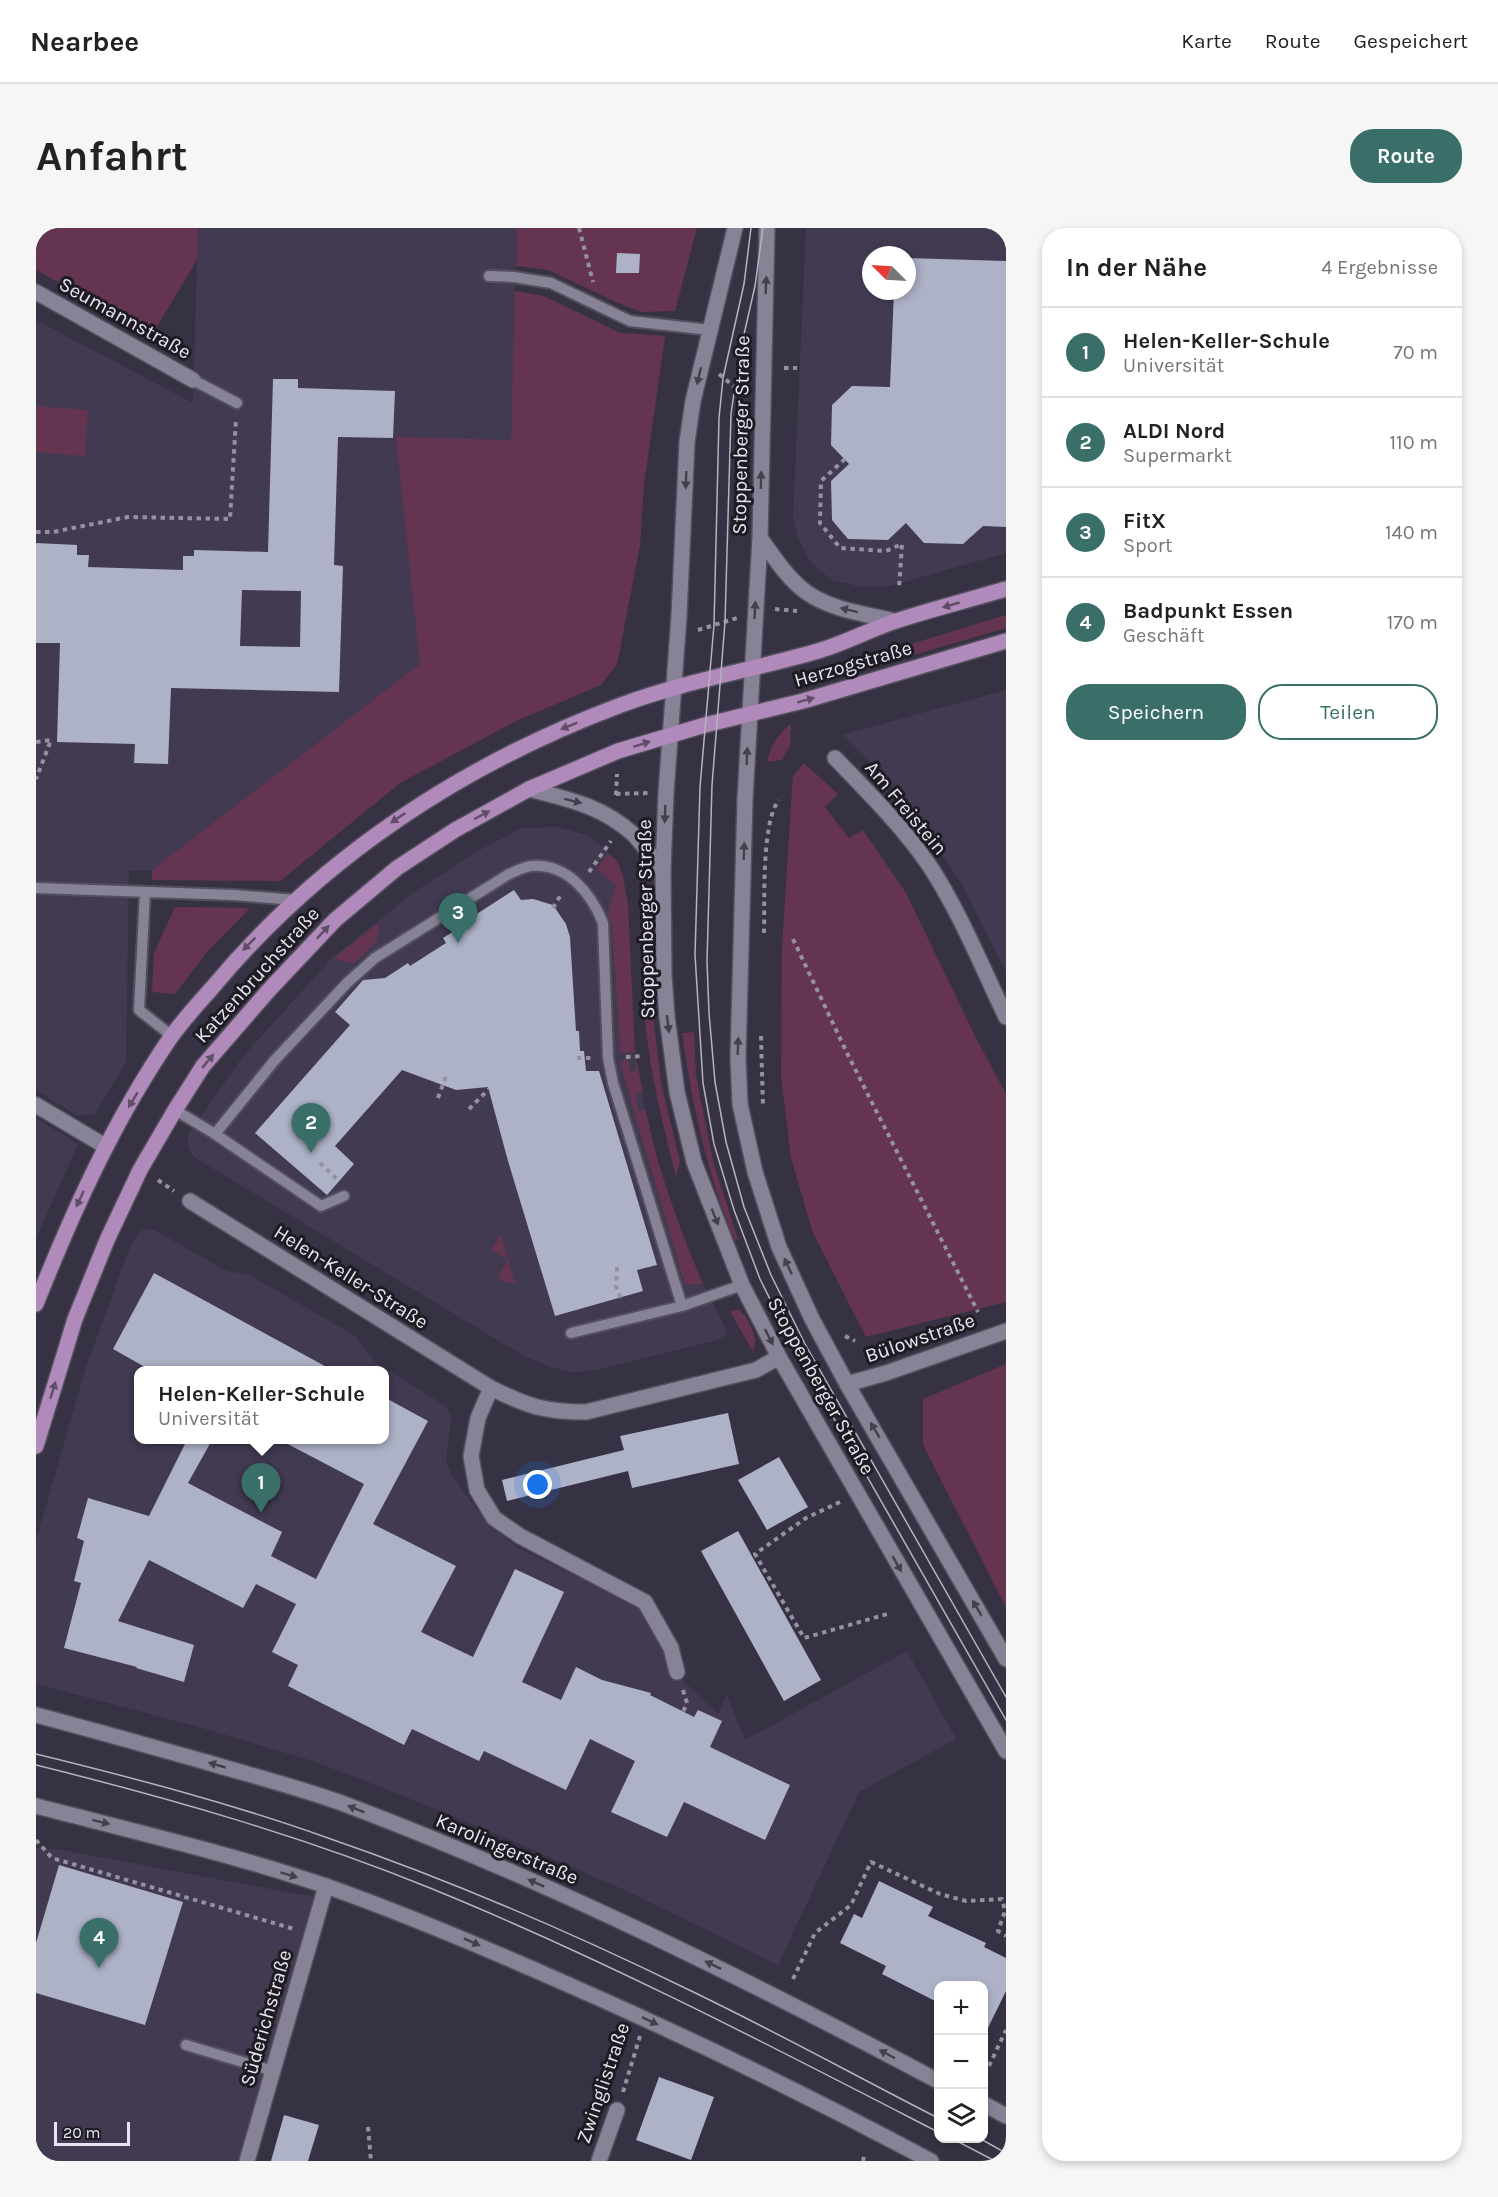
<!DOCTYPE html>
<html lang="de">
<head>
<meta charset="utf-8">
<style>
  body { margin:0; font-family:Karla,sans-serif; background:#f6f6f6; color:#222 }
  .controls { position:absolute; right:18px; bottom:18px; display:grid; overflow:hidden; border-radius:12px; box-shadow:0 3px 9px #0003 }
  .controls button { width:54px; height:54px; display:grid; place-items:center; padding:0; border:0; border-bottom:2px solid #e0e0e0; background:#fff; color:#222; font:30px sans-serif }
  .compass { position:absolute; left:826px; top:18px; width:54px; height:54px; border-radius:50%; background:#fff; box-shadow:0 3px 9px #0003; rotate:294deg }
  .scale { position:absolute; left:18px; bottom:15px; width:76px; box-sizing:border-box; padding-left:6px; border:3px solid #e8e5f0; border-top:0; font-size:16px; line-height:21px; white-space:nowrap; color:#e8e5f0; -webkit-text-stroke:4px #1e1b23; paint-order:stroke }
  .you { position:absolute; left:502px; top:1257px; width:21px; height:21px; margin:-15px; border:4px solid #fff; border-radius:50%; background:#1a73e8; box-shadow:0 0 0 9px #1a73e833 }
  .badge { display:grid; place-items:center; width:39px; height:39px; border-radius:50%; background:#3a6f69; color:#fff; font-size:20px; font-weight:700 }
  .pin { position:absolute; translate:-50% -50px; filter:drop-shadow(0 2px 3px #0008) }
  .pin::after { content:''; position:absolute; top:32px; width:21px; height:18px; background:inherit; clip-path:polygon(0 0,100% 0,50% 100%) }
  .popup { position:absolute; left:98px; top:1138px; width:255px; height:78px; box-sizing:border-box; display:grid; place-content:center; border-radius:12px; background:#fff; filter:drop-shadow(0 2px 4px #0005); font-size:20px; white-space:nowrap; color:#767676 }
  .popup b { font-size:22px; color:#222 }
  .popup::after { content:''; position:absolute; left:50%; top:100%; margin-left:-12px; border:12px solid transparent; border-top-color:#fff }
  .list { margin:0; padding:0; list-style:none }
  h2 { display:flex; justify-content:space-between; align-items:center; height:78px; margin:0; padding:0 24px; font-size:26px }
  h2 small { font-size:20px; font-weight:400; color:#767676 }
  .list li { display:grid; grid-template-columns:39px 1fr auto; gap:18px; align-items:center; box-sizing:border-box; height:90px; padding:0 24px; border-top:2px solid #e0e0e0 }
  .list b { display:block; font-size:22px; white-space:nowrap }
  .list p { margin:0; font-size:20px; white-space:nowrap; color:#767676 }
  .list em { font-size:20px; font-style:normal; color:#767676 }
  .actions { display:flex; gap:12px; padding:18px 24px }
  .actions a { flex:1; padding:14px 0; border:2px solid #3a6f69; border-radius:24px; text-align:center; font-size:21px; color:#3a6f69 }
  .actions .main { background:#3a6f69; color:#fff }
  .icon { flex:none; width:33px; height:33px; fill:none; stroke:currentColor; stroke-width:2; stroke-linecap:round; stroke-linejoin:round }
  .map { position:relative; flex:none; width:970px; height:1933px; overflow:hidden; border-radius:24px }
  header { display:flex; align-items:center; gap:36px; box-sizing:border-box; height:84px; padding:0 30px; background:#fff; border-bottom:2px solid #e0e0e0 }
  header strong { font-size:28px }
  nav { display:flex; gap:33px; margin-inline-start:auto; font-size:21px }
  .intro { display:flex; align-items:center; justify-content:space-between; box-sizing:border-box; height:144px; padding:0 36px }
  h1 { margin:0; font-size:42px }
  .button { padding:15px 27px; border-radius:24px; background:#3a6f69; color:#fff; font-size:21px; font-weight:700 }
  main { display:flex; gap:36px; padding:0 36px }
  aside { flex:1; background:#fff; border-radius:24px; box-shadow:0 3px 9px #0003 }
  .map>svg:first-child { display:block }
  .built { fill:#423a51; fill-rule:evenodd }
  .green { fill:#643450 }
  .building { fill:#aeb2c7; fill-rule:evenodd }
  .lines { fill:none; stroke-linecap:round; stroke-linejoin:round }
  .lane-casing { stroke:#534f5d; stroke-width:14 }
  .street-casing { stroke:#534f5d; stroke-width:18 }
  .secondary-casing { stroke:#534f5d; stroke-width:18 }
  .primary-casing { stroke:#534f5d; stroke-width:18 }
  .path { stroke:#95919f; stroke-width:4; stroke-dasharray:4.5 4.5; stroke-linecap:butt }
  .lane { stroke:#888296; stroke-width:10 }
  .street { stroke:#888296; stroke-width:15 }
  .secondary { stroke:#888296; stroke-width:15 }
  .primary { stroke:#b08aba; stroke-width:15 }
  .tram { stroke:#b6b3c0; stroke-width:1.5 }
  .oneway { fill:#433f4b }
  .oneway2 { fill:#604d67 }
  .labels { text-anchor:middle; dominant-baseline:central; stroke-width:6; stroke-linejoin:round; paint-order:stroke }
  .street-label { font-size:20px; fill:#e8e5f0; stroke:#1e1b23 }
</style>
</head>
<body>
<header>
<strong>Nearbee</strong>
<nav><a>Karte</a><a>Route</a><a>Gespeichert</a></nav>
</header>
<div class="intro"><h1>Anfahrt</h1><a class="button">Route</a></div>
<main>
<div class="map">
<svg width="970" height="1933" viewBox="0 0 970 1933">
  <rect width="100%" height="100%" fill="#373243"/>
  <path class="built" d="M162 0H481L479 63 508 68 584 105 629 108 608 256 604 317 581 436 364 555 244 653 116 652V642L93 643 90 834 59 886 42 888 0 862V92L157 175Z
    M770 0H970V325L854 358 827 359 795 352 774 333 762 311 757 289ZM835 27H871V63H835Z
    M970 462V744L925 655 878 585 845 546 806 507Z
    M522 599 550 607 562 615 581 633 587 648 592 677 597 817 615 913 650 1017 667 1056 691 1103 686 1111 560 1142 538 1144 514 1139 488 1128 158 929 152 919V907L205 831 296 730 377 665 440 624 486 600Z
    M0 890 42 916 0 1011Z
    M106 1001 119 1002 190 1043 214 1047 319 1108 339 1134 411 1179 415 1190 410 1233 416 1247 453 1298 484 1321 604 1379 643 1449 682 1486 691 1467 709 1512 871 1423 920 1511 823 1564 742 1737 593 1664 477 1613 342 1558 277 1533 156 1497 0 1456V1313L49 1142 95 1016ZM102 1142H348V1212H102Z
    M0 1620 20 1621 278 1669 202 1933H0Z"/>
  <path class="green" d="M0 0H162L161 32 117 105 0 42Z
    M481 0H661L639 83 605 84 582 75 512 42 480 38Z
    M479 63 508 68 584 105 629 108 608 256 604 317 581 436 565 457 480 493 364 555 244 653 116 652V642L384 436 360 209 475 212Z
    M0 178 52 182 49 228 0 224Z
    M970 387V400L778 456 777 446Z
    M755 496 754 518 746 532 731 534C735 517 741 507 755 496Z
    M768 535 802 566 789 579 813 610 827 602 870 665 941 812 970 866V1074L830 1109 777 1005 755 930 745 848 746 719 755 577 757 548Z
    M572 625 581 633 587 648 592 677 599 824 585 826 576 697 572 685 580 658 561 641Z
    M606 645 613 668 614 761 625 855 644 933 640 949C628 900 615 851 610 801 604 749 605 697 606 645Z
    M139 679 214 680 171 724 139 766 116 764 118 725Z
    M344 694 341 713 317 736 298 730Z
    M658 804 660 848 678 937 702 1011 699 1013C671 946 656 876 646 805Z
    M592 831 594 844 600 843 599 834H601L607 865 599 866 602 883 610 882C621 942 643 999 667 1056H649L587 845 585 833Z
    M465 1007 477 1049 480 1055H470L462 1049 472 1031 455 1022Z
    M703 1082C714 1091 723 1111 717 1124L694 1083Z
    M970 1136V1379L887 1217V1171Z"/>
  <path class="building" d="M581 25 604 26 603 45H580Z
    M871 30 970 33V299L947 298 927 316 888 315 870 295 852 312 812 311 796 292 795 253 813 236 795 217 796 177 816 158 854 159 858 63H871Z
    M237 151H262V160L359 163 357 210 302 209 298 337 307 338 303 464 135 460 132 536 98 535 99 516 21 514 24 415H0V315L41 317V327H53L52 339 147 342V328H158V322L232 324ZM206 362 265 363 264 419 204 418Z
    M478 662 485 672 497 671 517 677 530 696 534 709 540 803H543L544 823H548L550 843H563L621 1037 601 1042 607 1063 519 1088 472 933 452 859 420 862 366 842 299 918 318 936 291 967 219 905 314 797 299 784 327 752 349 750 372 735 374 738 410 715 407 710 434 693 433 691Z
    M118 1045 298 1143H116L77 1121Z
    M348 1169 392 1193 337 1296 420 1338 385 1404 437 1429 479 1341 528 1364 486 1454 525 1472 540 1439 566 1452 615 1465 614 1467 658 1489 662 1482 686 1493 674 1519 754 1557 729 1612 648 1574 631 1609 575 1584 599 1533 554 1511 530 1562 448 1523 443 1533 376 1501 368 1517 252 1458 262 1437 236 1424 260 1376 220 1356 207 1380 113 1332 82 1393 158 1417 148 1454 100 1440 101 1439 28 1420 45 1355 38 1353 48 1313 41 1310 52 1270 113 1288 151 1212H176L152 1255 246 1304 235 1328 280 1351 328 1256 244 1212H348Z
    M692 1185 703 1236 596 1260 592 1243 471 1273 466 1252 588 1222 584 1208Z
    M743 1229 772 1279 731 1302 702 1252Z
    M702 1303 785 1452 748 1473 665 1323Z
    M23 1637 147 1674 109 1797 0 1765V1715Z
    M843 1653 897 1679 892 1688 950 1715 948 1719 970 1730V1763L948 1808V1758H903V1775L846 1746 850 1738 804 1715 818 1686 826 1690Z
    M623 1849 678 1869 655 1932 600 1912Z
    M248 1887 283 1897 272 1933H235Z"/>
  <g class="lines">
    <defs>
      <path id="lane" d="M453 48 478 49 515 55 594 93 674 102
        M157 152 201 175
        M0 660 198 667 259 672
        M109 664 103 782 136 808
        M139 882 179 906 285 978 308 968
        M179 906 238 833 311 755 339 730 473 646C480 643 488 639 495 638 531 635 555 665 567 695L572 830 577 855 646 1078
        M535 1105 646 1078 706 1057
        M150 1817 237 1843"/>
      <path id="street" d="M0 64 157 152
        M799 530C832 564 866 598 893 637 924 684 946 739 970 789
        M0 877 69 918
        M154 973 455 1160C491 1178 508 1184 550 1184L720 1142 743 1129
        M811 1156 850 1145 970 1103
        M455 1160 442 1190 435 1228 441 1262 458 1290 484 1308 609 1374 635 1420 641 1444
        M211 1933 290 1658
        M563 1933 581 1882"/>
      <path id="secondary" d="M699 0 657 173 651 214 643 388 630 565 627 643 628 747 631 789 641 864 658 934 706 1057 743 1129 970 1523
        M731 0 724 310 709 571 702 830 704 876 719 944 743 1019 776 1091 811 1156 970 1431
        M724 310C738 329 751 350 770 364 795 382 830 386 859 393
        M493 561C532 571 566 578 597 606 608 617 617 631 627 643
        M0 1487C57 1502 113 1518 170 1534 217 1548 265 1560 311 1577 515 1654 710 1751 902 1853
        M0 1578C97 1603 195 1626 290 1658 369 1686 447 1719 524 1753 650 1808 773 1868 895 1933
        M948 1876 970 1888"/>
      <path id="primary" d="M0 1076C37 983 78 892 135 809 147 792 162 776 176 760 285 629 427 536 585 477 649 453 717 442 782 423 809 415 833 402 860 393 896 381 933 372 970 361
        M0 1218 39 1091 71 1012 104 942 139 882 167 838 233 762 299 692 361 640 419 602 493 561 582 523 669 497 767 473 970 413"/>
    </defs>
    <use href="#lane" class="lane-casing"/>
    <use href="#street" class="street-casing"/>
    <use href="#secondary" class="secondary-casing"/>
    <use href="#primary" class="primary-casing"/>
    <path class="path" d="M543 0 557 54
      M748 140H761
      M683 146 706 165
      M809 231 785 253 784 295 804 320 850 323 866 316 863 360
      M0 304H17L92 289 194 291 200 191
      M739 381 761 383
      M662 402 701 390
      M0 514 15 512 0 551
      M580 566 612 565
      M580 567 581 546
      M553 644 575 613
      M517 680 526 665
      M728 705C729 675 725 594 743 572
      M757 711 811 825 942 1084
      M725 808 727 879
      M590 829 608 828
      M541 830H556
      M402 870 410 848
      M433 881 453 861
      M284 935 301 951
      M122 952 138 963
      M581 1039 580 1058 586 1074
      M809 1108 819 1113
      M804 1274 770 1290 719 1326 768 1410 855 1385
      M647 1462 651 1475 647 1484
      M0 1612 16 1630 258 1701
      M757 1751 779 1705 815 1677 835 1634 904 1666 930 1673 966 1671 969 1683 962 1703 970 1708
      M953 1838 970 1802
      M587 1864 604 1808
      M332 1899 335 1933
      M827 1933 828 1929"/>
    <use href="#lane" class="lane"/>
    <use href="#street" class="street"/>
    <use href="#secondary" class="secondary"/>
    <use href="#primary" class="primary"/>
    <path class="tram" d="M715 0 708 56 687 150 683 190 678 397 664 559 659 727 667 855 678 916 698 982 724 1051 760 1124 970 1492
      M727 0 719 58 704 124 695 186 689 394 676 557 671 733 673 785 679 854 690 914 708 979 735 1047 769 1116 970 1469
      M0 1526C98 1550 197 1576 292 1610 414 1652 534 1704 649 1760 735 1801 818 1847 902 1890
      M0 1537C133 1570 266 1608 394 1660 568 1731 735 1818 902 1904
      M915 1910 959 1933
      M943 1910 970 1925"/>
  </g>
  <defs><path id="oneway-solid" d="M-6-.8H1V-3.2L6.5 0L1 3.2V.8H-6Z" transform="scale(1.5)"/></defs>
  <g class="oneway">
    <use href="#oneway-solid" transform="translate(730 57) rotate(-88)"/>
    <use href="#oneway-solid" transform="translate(663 148) rotate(103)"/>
    <use href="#oneway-solid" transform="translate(650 252) rotate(92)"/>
    <use href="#oneway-solid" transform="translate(725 252) rotate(-89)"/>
    <use href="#oneway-solid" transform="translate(719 382) rotate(-87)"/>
    <use href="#oneway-solid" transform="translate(813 382) rotate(-166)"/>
    <use href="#oneway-solid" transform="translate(711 528) rotate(-88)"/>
    <use href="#oneway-solid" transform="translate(537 573) rotate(14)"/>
    <use href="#oneway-solid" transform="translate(629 586) rotate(92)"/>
    <use href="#oneway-solid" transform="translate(708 623) rotate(-88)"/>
    <use href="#oneway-solid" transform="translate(632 796) rotate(83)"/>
    <use href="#oneway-solid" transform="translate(702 818) rotate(-88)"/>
    <use href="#oneway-solid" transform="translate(679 989) rotate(68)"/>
    <use href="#oneway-solid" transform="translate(752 1038) rotate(-115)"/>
    <use href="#oneway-solid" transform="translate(733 1109) rotate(63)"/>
    <use href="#oneway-solid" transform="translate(839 1202) rotate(-121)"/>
    <use href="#oneway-solid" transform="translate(861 1336) rotate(60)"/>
    <use href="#oneway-solid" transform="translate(941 1380) rotate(-120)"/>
    <use href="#oneway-solid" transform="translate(181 1537) rotate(-164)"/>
    <use href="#oneway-solid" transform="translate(320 1581) rotate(-158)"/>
    <use href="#oneway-solid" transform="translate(65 1594) rotate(14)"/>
    <use href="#oneway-solid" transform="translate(253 1647) rotate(17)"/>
    <use href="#oneway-solid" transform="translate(500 1655) rotate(-156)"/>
    <use href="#oneway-solid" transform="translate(436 1714) rotate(24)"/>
    <use href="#oneway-solid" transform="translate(677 1737) rotate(-154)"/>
    <use href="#oneway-solid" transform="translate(614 1793) rotate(25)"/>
    <use href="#oneway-solid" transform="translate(851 1826) rotate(-152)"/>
  </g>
  <g class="oneway2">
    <use href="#oneway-solid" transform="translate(915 377) rotate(164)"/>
    <use href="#oneway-solid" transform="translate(770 472) rotate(-15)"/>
    <use href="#oneway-solid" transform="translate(533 498) rotate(158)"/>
    <use href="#oneway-solid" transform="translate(606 516) rotate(-18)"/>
    <use href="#oneway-solid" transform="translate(446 587) rotate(-28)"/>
    <use href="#oneway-solid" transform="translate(362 590) rotate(146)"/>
    <use href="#oneway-solid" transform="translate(287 704) rotate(-47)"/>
    <use href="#oneway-solid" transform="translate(213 716) rotate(135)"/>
    <use href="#oneway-solid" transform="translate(172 833) rotate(-50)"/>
    <use href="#oneway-solid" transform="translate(97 872) rotate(121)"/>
    <use href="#oneway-solid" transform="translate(44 971) rotate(115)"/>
    <use href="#oneway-solid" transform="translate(17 1162) rotate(-73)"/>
  </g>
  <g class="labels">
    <g class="street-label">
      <text transform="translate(89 90) rotate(29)">Seumannstraße</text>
      <text transform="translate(705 207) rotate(-89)">Stoppenberger Straße</text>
      <text transform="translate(817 436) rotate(-16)">Herzogstraße</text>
      <text transform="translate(870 580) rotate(50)">Am Freistein</text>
      <text transform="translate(610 691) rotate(-91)">Stoppenberger Straße</text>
      <text transform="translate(221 747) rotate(-48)">Katzenbruchstraße</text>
      <text transform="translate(315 1049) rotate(32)">Helen-Keller-Straße</text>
      <text transform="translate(884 1110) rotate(-19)">Bülowstraße</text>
      <text transform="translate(785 1158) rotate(61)">Stoppenberger Straße</text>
      <text transform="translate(471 1621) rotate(23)">Karolingerstraße</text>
      <text transform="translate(230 1790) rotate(-74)">Süderichstraße</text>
      <text transform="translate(567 1855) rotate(-71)">Zwinglistraße</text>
    </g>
  </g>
</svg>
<div class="controls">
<button>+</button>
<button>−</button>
<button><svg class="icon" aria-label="layers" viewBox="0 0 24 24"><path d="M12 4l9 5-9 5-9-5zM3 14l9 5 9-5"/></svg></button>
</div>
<svg class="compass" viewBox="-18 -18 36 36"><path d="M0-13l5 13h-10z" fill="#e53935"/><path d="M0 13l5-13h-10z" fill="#767676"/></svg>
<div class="scale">20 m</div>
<div class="you"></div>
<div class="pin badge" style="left:225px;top:1285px">1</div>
<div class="popup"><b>Helen-Keller-Schule</b>Universität</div>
<div class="pin badge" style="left:275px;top:925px">2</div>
<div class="pin badge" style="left:422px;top:715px">3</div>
<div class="pin badge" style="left:63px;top:1740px">4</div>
</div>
<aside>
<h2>In der Nähe<small>4 Ergebnisse</small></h2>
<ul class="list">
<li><span class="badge">1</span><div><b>Helen-Keller-Schule</b><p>Universität</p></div><em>70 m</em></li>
<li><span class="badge">2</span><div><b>ALDI Nord</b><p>Supermarkt</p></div><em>110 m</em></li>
<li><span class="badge">3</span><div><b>FitX</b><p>Sport</p></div><em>140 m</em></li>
<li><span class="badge">4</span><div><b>Badpunkt Essen</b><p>Geschäft</p></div><em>170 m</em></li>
</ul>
<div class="actions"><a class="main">Speichern</a><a>Teilen</a></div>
</aside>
</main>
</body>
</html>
